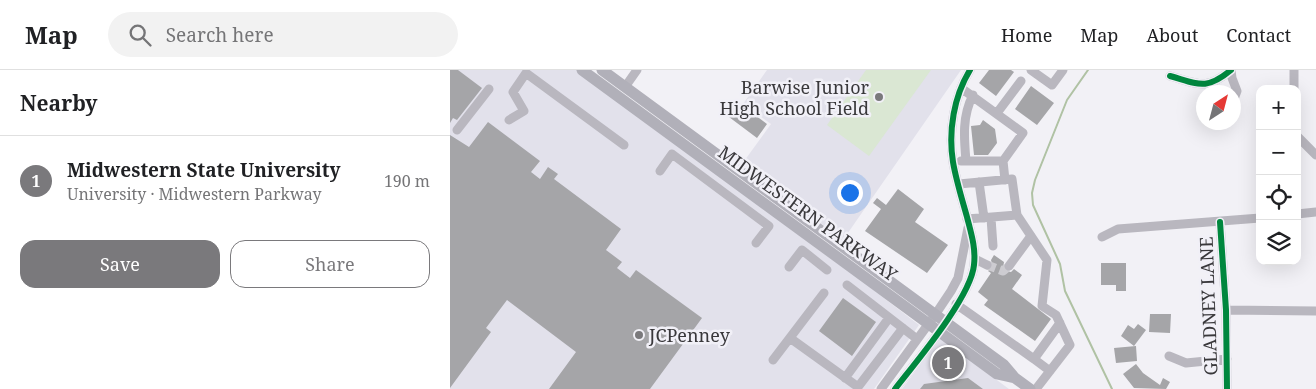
<!DOCTYPE html>
<html lang="en">
<head>
<meta charset="utf-8">
<style>
  body { margin:0; font-family:"Noto Serif",serif; background:#f2f2f2; color:#202124 }
  .controls { position:absolute; right:15px; top:15px; display:grid; overflow:hidden; border-radius:10px; box-shadow:0 5px 20px #0002 }
  .controls button { width:45px; height:45px; display:grid; place-items:center; padding:0; border:0; border-bottom:1px solid #e0e0e0; background:#fff; color:#202124; font:25px sans-serif }
  .compass { position:absolute; left:746px; top:15px; width:45px; height:45px; border-radius:50%; background:#fff; box-shadow:0 5px 20px #0002; rotate:36deg }
  .you { position:absolute; left:399px; top:122px; width:18px; height:18px; margin:-12px; border:4px solid #fff; border-radius:50%; background:#1a73e8; box-shadow:0 0 0 8px #1a73e833 }
  .badge { display:grid; place-items:center; width:32px; height:32px; border-radius:50%; background:#7a797c; color:#fff; font-size:16px; font-weight:700 }
  .pin { position:absolute; translate:-50% -50%; border:2px solid #fff; box-shadow:0 1px 5px #0006 }
  .list { margin:0; padding:0; list-style:none }
  h2 { display:flex; justify-content:space-between; align-items:center; height:65px; margin:0; padding:0 20px; font-size:21px }
  h2 small { font-size:16px; font-weight:400; color:#757577 }
  .list li { display:grid; grid-template-columns:32px 1fr auto; gap:15px; align-items:center; box-sizing:border-box; height:90px; padding:0 20px; border-top:1px solid #e0e0e0 }
  .list b { display:block; font-size:19px; white-space:nowrap }
  .list p { margin:0; font-size:16px; white-space:nowrap; color:#757577 }
  .list em { font-size:16px; font-style:normal; color:#757577 }
  .actions { display:flex; gap:10px; padding:15px 20px }
  .actions a { flex:1; padding:11px 0; border:1px solid #7a797c; border-radius:15px; text-align:center; font-size:18px; color:#7a797c }
  .actions .main { background:#7a797c; color:#fff }
  .icon { flex:none; width:28px; height:28px; fill:none; stroke:currentColor; stroke-width:2; stroke-linecap:round; stroke-linejoin:round }
  .map { position:relative; flex:none; width:866px; height:319px; overflow:hidden }
  header { display:flex; align-items:center; gap:30px; box-sizing:border-box; height:70px; padding:0 25px; background:#fff; border-bottom:1px solid #e0e0e0 }
  header strong { font-size:24px }
  nav { display:flex; gap:28px; margin-inline-start:auto; font-size:18px }
  .search { width:350px; height:45px; background:#f2f2f2; display:flex; align-items:center; gap:12px; box-sizing:border-box; padding:0 18px; border-radius:28px; color:#757577; font-size:19px }
  main { display:flex }
  aside { flex:1; background:#fff }
  .map>svg:first-child { display:block }
  .built { fill:#e2e1eb }
  .green { fill:#dae7d3 }
  .lines { fill:none; stroke-linecap:round; stroke-linejoin:round }
  .stream { stroke:#b0c2a4; stroke-width:2 }
  .building { fill:#a5a5a8 }
  .minor-tunnel { stroke:#cdccd1; stroke-width:9; stroke-dasharray:9 4.5; stroke-linecap:butt }
  .minor { stroke:#b9b7bf; stroke-width:9 }
  .major { stroke:#b1b0b9; stroke-width:11 }
  .cycleway-casing { stroke:#f1f0f7; stroke-width:9 }
  .cycleway { stroke:#00873e; stroke-width:6 }
  .poi-dot { fill:#7a797c; stroke:#f1f0f7; stroke-width:2 }
  .labels { text-anchor:middle; dominant-baseline:central; stroke-width:5; stroke-linejoin:round; paint-order:stroke }
  .poi-label { font-size:18px; fill:#39383b; stroke:#f1f0f7; text-anchor:end }
  .street-label { font-size:18px; fill:#39383b; stroke:#f1f0f7 }
</style>
</head>
<body>
<header>
<strong>Map</strong>
<div class="search"><svg class="icon" aria-label="search" viewBox="0 0 24 24"><circle cx="10" cy="10" r="6"/><path d="M15 15l6 6"/></svg>Search here</div>
<nav><a>Home</a><a>Map</a><a>About</a><a>Contact</a></nav>
</header>
<main>
<aside>
<h2>Nearby<small></small></h2>
<ul class="list">
<li><span class="badge">1</span><div><b>Midwestern State University</b><p>University · Midwestern Parkway</p></div><em>190 m</em></li>
</ul>
<div class="actions"><a class="main">Save</a><a>Share</a></div>
</aside>
<div class="map">
<svg width="866" height="319" viewBox="0 0 866 319">
  <rect width="100%" height="100%" fill="#f2f1f6"/>
  <path class="built" d="M0 0H127L396 199 469 255 424 319H0Z
    M317 0H511L393 170 292 94 321 54 293 34Z
    M490 268 559 319H452Z"/>
  <path class="green" d="M416 0H481L419 86 377 55Z"/>
  <g class="lines">
    <path class="stream" d="M638 0 617 30 585 110 582 123 583 135 610 194 615 221 662 319"/>
  </g>
  <path class="building" d="M0 0H8L32 18 7 50 3 48 0 53Z
    M539 0H561L564 2 546 26 529 13Z
    M581 16 604 33 587 55 565 39Z
    M285 30 317 54 307 68 275 44Z
    M533 50 545 59 547 73 538 85H524L521 56 530 55Z
    M38 52 90 91 81 102 90 109 98 97 108 104 104 109 171 159 156 180 172 192 167 198 180 208 186 200 252 248 200 319H99L126 282 57 230 36 258 41 262 0 318V65L19 77Z
    M448 119 474 139 465 152 498 175 477 203 415 161 431 139 423 133 427 128 436 135Z
    M544 185 554 192 553 198 556 201 561 202 564 199 572 205 562 219 601 249 585 271 534 235 538 230 528 222 541 203 538 201 543 197 541 190Z
    M651 193H676V221H666V215H651Z
    M393 228 426 252 402 286 369 261Z
    M700 244H721L720 263 699 262Z
    M688 254 696 260 684 276 671 266 678 255 684 259Z
    M686 276 687 291 666 293 664 278Z
    M686 294 693 303 710 315 713 308 720 312 716 319 684 318 673 304Z
    M518 308 533 319H470L474 314Z"/>
  <g class="lines">
    <path class="minor-tunnel" d="M537 195 553 201 559 196"/>
    <path class="minor" d="M581 0 602 15 613 0
      M781 0 782 8 787 21 784 29
      M720 6C748 14 756 21 781 0
      M175 17 187 0
      M511 18 573 63 553 91 555 110
      M844 19V0
      M547 43 571 11
      M59 50 74 41 63 22 76 3 174 75
      M7 60 39 19
      M847 66 866 85
      M511 91H553
      M516 91C514 68 512 46 523 25
      M210 101 222 84 319 156 306 173
      M529 112 534 148
      M509 114 562 109 567 145
      M847 144 866 142
      M541 148 543 176
      M517 149 567 145 597 190 592 236 606 245 620 275 586 319
      M770 152 776 240 777 319
      M652 167 668 159 810 148
      M525 189 537 195
      M559 196 581 166
      M339 197 352 180 377 200
      M397 215 467 269
      M506 234 584 289
      M776 240 866 241
      M340 268 408 317 453 258
      M719 286 736 293 777 289
      M323 290 374 223
      M600 301 584 289 610 253
      M395 308 439 248
      M431 319 485 245 501 221 508 208 518 158
      M445 319C466 292 521 227 524 195 526 178 521 163 517 147 512 129 506 110 503 92 498 61 504 26 520 0"/>
    <path class="major" d="M132 0 547 304 565 308
      M152 0 554 295 565 308 580 319"/>
    <defs>
      <path id="cycleway" d="M720 6C748 14 756 21 781 0
        M770 152 776 240 777 319
        M445 319C466 292 521 227 524 195 526 178 521 163 517 147 512 129 506 110 503 92 498 61 504 26 520 0"/>
    </defs>
    <use href="#cycleway" class="cycleway-casing"/>
    <use href="#cycleway" class="cycleway"/>
  </g>
  <g class="poi-dot">
    <circle cx="429" cy="27" r="5"/>
    <circle cx="189" cy="265" r="5"/>
  </g>
  <g class="labels">
    <g class="poi-label">
      <text x="419" y="17">Barwise Junior<tspan x="419" dy="21">High School Field</tspan></text>
      <text x="199" y="265" text-anchor="start">JCPenney</text>
    </g>
    <g class="street-label">
      <text transform="translate(358 143) rotate(36)">MIDWESTERN PARKWAY</text>
      <text transform="translate(758 236) rotate(-92)">GLADNEY LANE</text>
    </g>
  </g>
</svg>
<div class="controls">
<button>+</button>
<button>−</button>
<button><svg class="icon" aria-label="locate" viewBox="0 0 24 24"><circle cx="12" cy="12" r="6"/><path d="M12 2v4M12 18v4M2 12h4M18 12h4"/></svg></button>
<button><svg class="icon" aria-label="layers" viewBox="0 0 24 24"><path d="M12 4l9 5-9 5-9-5zM3 14l9 5 9-5"/></svg></button>
</div>
<svg class="compass" viewBox="-18 -18 36 36"><path d="M0-13l5 13h-10z" fill="#e53935"/><path d="M0 13l5-13h-10z" fill="#757577"/></svg>
<div class="you"></div>
<div class="pin badge" style="left:498px;top:293px">1</div>
</div>
</main>
</body>
</html>
